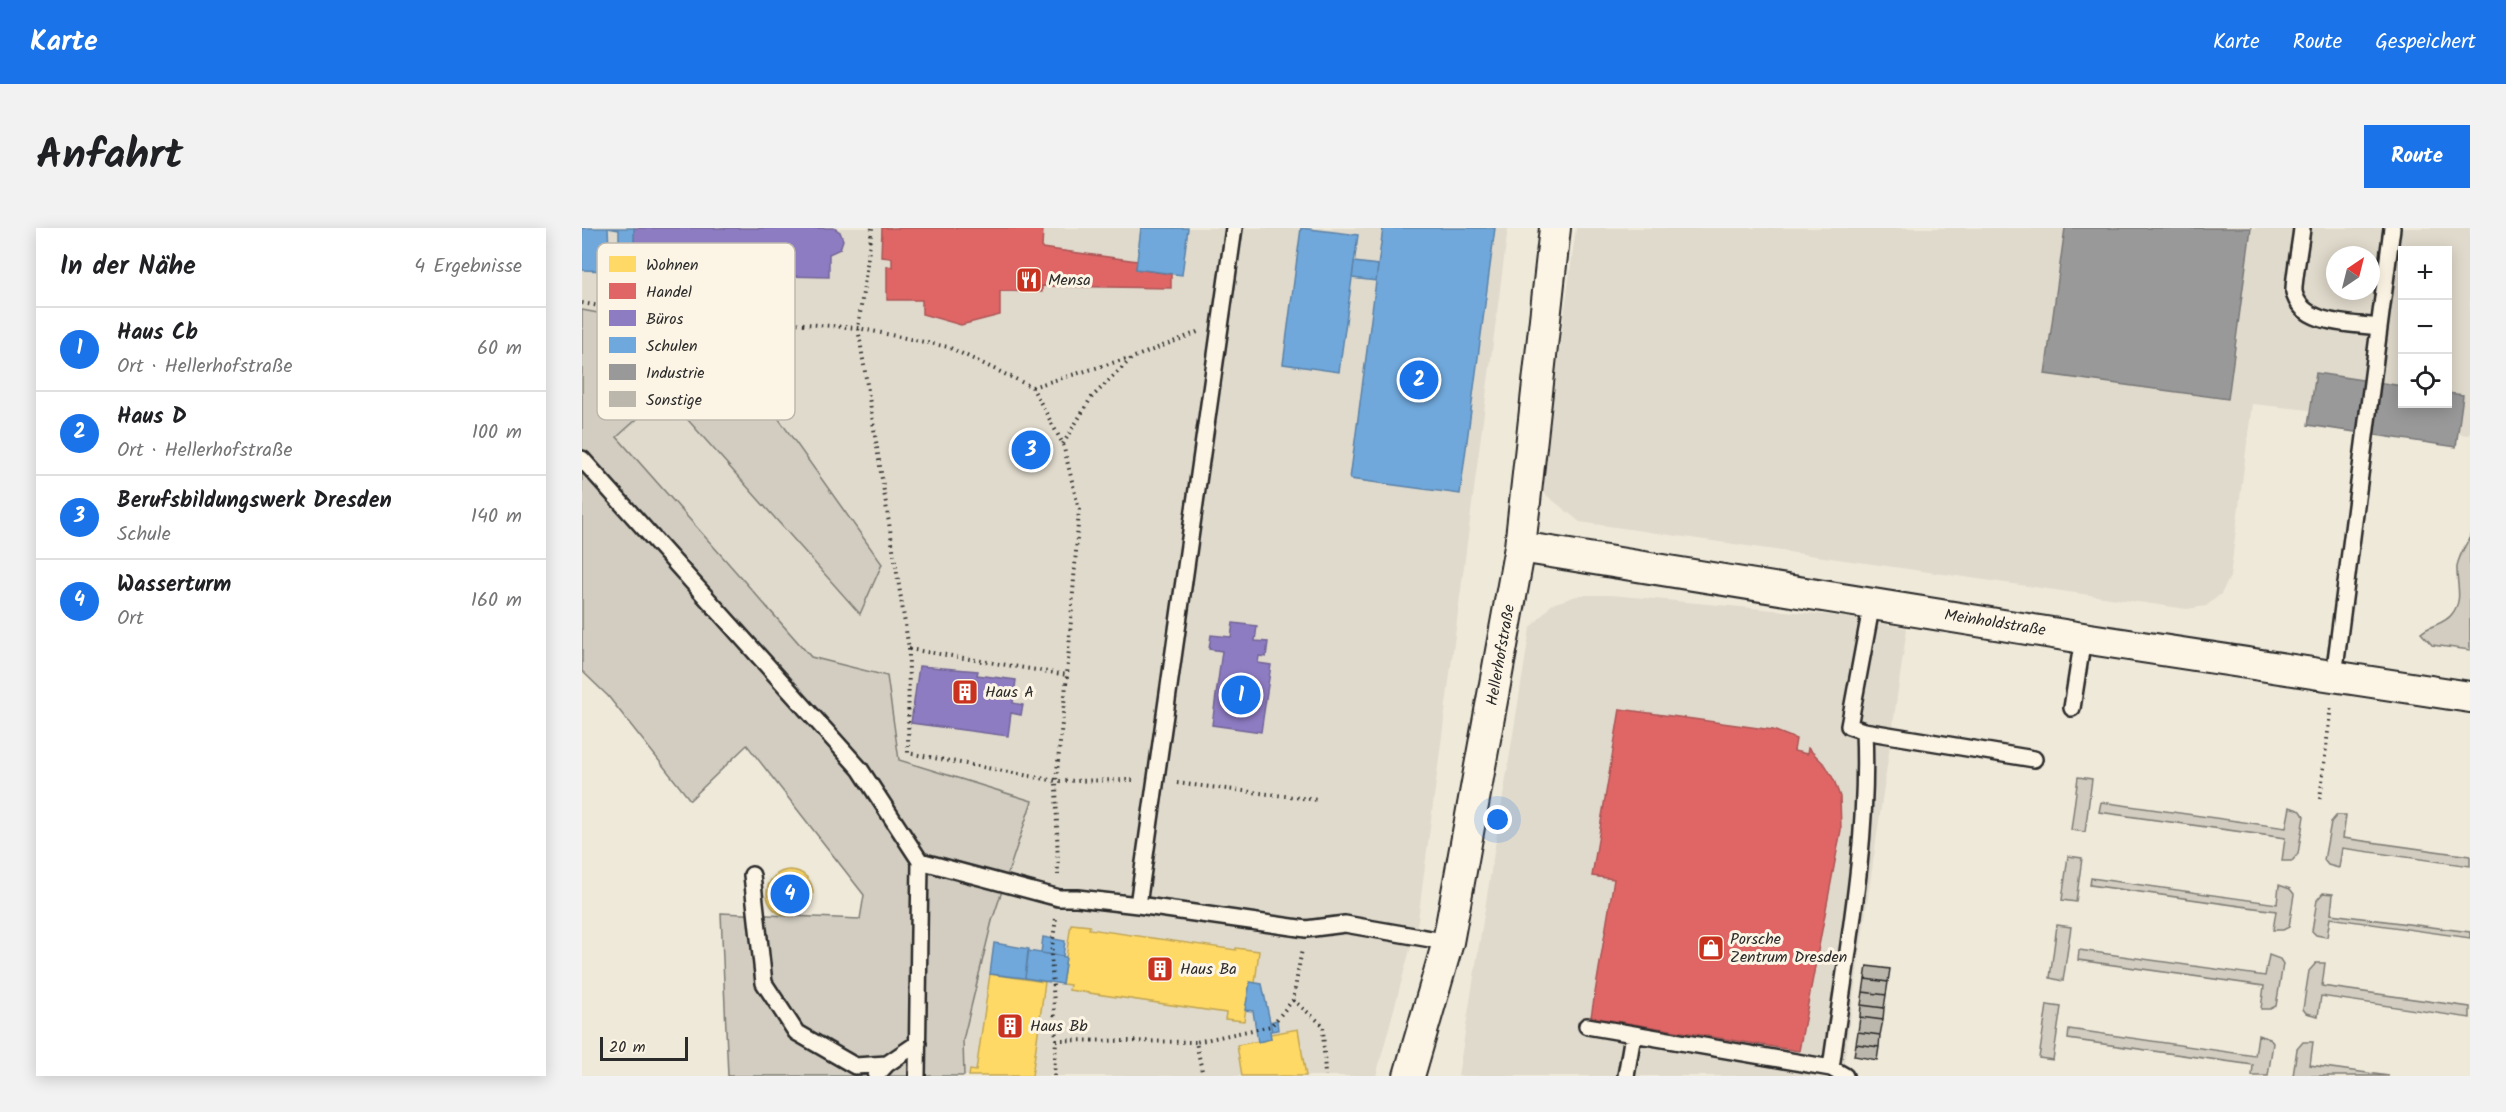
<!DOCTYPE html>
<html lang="de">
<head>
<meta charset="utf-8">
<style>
  body { margin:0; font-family:Kalam,sans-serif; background:#f2f2f2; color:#202124 }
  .controls { position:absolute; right:18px; top:18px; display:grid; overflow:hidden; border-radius:0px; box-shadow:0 3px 15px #0003 }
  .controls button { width:54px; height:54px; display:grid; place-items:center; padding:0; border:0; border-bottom:2px solid #e0e0e0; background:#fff; color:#202124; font:30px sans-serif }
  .compass { position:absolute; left:1744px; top:18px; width:54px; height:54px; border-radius:50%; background:#fff; box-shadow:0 3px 15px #0003; rotate:35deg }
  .scale { position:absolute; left:18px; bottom:15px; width:88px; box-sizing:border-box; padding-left:6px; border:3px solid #2b2b2b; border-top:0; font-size:16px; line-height:21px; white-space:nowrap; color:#2b2b2b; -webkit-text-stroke:4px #fcf5e5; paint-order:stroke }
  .you { position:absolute; left:916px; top:592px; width:21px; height:21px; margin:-15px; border:4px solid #fff; border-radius:50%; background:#1a73e8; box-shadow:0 0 0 9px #1a73e833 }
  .badge { display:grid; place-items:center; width:39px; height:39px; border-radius:50%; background:#1a73e8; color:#fff; font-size:20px; font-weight:700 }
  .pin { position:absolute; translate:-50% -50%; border:3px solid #fff; box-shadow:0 2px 6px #0006 }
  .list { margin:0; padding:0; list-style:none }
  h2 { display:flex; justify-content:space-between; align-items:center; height:78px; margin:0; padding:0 24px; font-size:26px }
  h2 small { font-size:20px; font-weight:400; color:#757577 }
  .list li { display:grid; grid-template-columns:39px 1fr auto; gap:18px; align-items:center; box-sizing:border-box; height:84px; padding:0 24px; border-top:2px solid #e0e0e0 }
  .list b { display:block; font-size:22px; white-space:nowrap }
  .list p { margin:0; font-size:20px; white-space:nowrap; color:#757577 }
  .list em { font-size:20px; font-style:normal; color:#757577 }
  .icon { flex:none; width:33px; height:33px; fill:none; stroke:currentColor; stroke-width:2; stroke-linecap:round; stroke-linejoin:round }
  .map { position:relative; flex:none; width:1888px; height:848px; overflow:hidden; border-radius:0px }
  header { display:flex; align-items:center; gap:36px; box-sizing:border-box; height:84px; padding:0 30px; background:#1a73e8; color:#fff }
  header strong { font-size:28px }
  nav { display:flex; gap:33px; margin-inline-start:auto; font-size:21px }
  .intro { display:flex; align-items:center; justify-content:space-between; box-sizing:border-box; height:144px; padding:0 36px }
  h1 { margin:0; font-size:42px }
  .button { padding:15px 27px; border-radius:0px; background:#1a73e8; color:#fff; font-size:21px; font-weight:700 }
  main { display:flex; gap:36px; padding:0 36px }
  aside { flex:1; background:#fff; border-radius:0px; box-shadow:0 3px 15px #0003 }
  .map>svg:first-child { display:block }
  .built { fill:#e0dacc; fill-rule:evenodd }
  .green { fill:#d2cdc0; stroke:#7e7c76; stroke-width:1.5 }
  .homes { fill:#ffd966; stroke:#bfa554; stroke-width:1.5 }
  .shops { fill:#e06666; stroke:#aa5454; stroke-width:1.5 }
  .offices { fill:#8e7cc3; stroke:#706495; stroke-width:1.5 }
  .schools { fill:#6fa8dc; stroke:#5b82a7; stroke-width:1.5 }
  .industry { fill:#999; stroke:#787878; stroke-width:1.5 }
  .building { fill:#bcb7ac; stroke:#2b2b2b; stroke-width:1.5 }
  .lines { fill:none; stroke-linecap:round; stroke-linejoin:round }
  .lane-casing { stroke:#2b2b2b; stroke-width:20 }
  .street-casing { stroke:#2b2b2b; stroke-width:34 }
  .path { stroke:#2b2b2b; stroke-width:4; stroke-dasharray:1.5 4.5; stroke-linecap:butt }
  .lane { stroke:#fcf5e5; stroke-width:15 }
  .street { stroke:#fcf5e5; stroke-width:30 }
  .labels { text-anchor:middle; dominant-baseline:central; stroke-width:6; stroke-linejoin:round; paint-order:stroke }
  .poi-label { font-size:16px; fill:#2b2b2b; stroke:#fcf5e5; text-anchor:start }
  .street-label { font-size:16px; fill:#2b2b2b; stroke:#fcf5e5 }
  .key { fill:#fcf5e5; stroke:#bdb8ad; stroke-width:1.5 }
  .key-label { font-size:16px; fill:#2b2b2b }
</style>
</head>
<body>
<header>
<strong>Karte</strong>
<nav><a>Karte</a><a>Route</a><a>Gespeichert</a></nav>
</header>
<div class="intro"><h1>Anfahrt</h1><a class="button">Route</a></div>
<main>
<aside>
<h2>In der Nähe<small>4 Ergebnisse</small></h2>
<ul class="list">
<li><span class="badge">1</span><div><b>Haus Cb</b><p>Ort · Hellerhofstraße</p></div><em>60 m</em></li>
<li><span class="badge">2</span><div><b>Haus D</b><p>Ort · Hellerhofstraße</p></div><em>100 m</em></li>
<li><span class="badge">3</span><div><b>Berufsbildungswerk Dresden</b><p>Schule</p></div><em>140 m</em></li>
<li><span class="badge">4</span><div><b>Wasserturm</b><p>Ort</p></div><em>160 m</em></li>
</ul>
</aside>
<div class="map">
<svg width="1888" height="848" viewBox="0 0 1888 848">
  <rect width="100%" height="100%" fill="#efe9da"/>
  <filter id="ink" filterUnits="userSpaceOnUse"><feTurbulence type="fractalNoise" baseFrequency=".0167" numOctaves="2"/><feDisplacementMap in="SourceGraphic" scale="12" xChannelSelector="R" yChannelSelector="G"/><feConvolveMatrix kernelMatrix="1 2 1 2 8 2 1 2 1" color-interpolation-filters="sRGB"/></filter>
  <g filter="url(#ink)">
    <path class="built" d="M0 0H926L836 692 794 848H146L139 685 278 691 282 667 165 517 108 572 26 468 0 443Z
      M994 0H1888V207L1876 206 1874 219 1726 197 1728 182 1670 176 1648 349 1639 366 1624 378 1605 381 998 294 958 262ZM1820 22H1866V176H1820ZM1753 27H1789V63H1753Z
      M998 367H1029L1257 388 1325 400 1260 848H876L948 401 970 376Z"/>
    <path class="green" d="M0 82 138 108 300 336 278 386 83 166 35 209 229 429 305 448 317 532 450 573 410 693 381 812 382 848H146L139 685 278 691 282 667 165 517 108 572 26 468 0 443Z
      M1888 309V422L1850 417 1839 405C1849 396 1862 397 1870 386 1882 371 1874 356 1875 339 1876 329 1883 318 1888 309Z
      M1496 549 1510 551 1503 604 1489 602Z
      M1519 574 1704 600 1708 579 1719 583 1722 588 1716 626 1710 633H1700L1703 610 1517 584Z
      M1755 587H1764L1761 610 1888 628V638L1760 620 1757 640 1746 637 1742 632 1749 594Z
      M1486 628 1500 630 1494 674 1480 672Z
      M1509 650 1695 676 1697 657 1708 661 1712 666 1707 699 1701 702H1691L1694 683 1508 657Z
      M1741 665 1751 666 1749 686 1888 704V710L1748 690 1745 709 1734 707 1730 703 1735 672Z
      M1475 697 1489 699 1481 753 1468 750Z
      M1497 722 1683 748 1687 727 1698 731 1701 736 1694 778 1688 781H1679L1682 758 1496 732Z
      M1734 735H1743L1740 758 1888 779V790L1739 768 1736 788 1724 785 1721 781 1727 743Z
      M1465 777 1479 779 1471 832 1457 830Z
      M1487 801 1673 828 1676 807 1688 811 1691 815 1686 848H1670L1671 837 1486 811Z
      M1721 814H1731L1728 837 1807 848H1711L1715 821Z"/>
    <path class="homes" d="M185 665a23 23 0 1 1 46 0a23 23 0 1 1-46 0Z
      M489 696 508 698 507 701 654 722V720L677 723 673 755 668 754 662 793 643 791 644 785 487 762 488 757 480 756Z
      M408 746 463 754 450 848H387L388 842 394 843Z
      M716 801 724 848H660L655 817 689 811 688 806Z"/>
    <path class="shops" d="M300 0H461L460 20 555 33 554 41 589 46V60L460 58V64L418 63V87L379 97 340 86V72H305V38L310 39V30L299 29Z
      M1038 481 1191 502 1214 511 1212 523 1225 526 1226 520 1244 538 1252 552 1258 569 1259 602 1217 823 1009 789 1032 651 1010 648Z"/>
    <path class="offices" d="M52 0H252L258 4 261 12 258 21 247 26V49L200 48 199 65 108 61V41L52 40Z
      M651 395 675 398 673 413 686 414 684 429 677 428 676 435 689 437 679 504 630 497 640 423 627 421 629 407 649 409Z
      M337 438 396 443 395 447 434 452 431 475 441 477 439 487 429 485 426 508 329 495Z"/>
    <path class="schools" d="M0 0H26L28 43 0 42Z
      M26 0H52V24H37V2Z
      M559 0H606L600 47 554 41Z
      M719 0 776 7 757 144 701 136Z
      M801 0H913L878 266 768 251Z
      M772 34 796 37 794 53 770 50Z
      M461 709 483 713 481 728 459 725Z
      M412 715 447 721 443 750 408 746Z
      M446 723 484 729 480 756 443 750Z
      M668 754 680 756 690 803H688L689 811 676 814 671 783 663 782Z
      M695 792 696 802 690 803 688 794Z"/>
    <path class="industry" d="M1483 0H1669L1646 171 1463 146Z
      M1734 145 1820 158V176H1866V165L1881 167 1874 219 1726 197Z"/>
    <path class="building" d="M1285 738 1308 741 1306 754 1283 751Z
      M1283 751 1306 754 1304 767 1281 764Z
      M1281 764 1304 767 1302 780 1279 777Z
      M1279 777 1302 780 1301 792 1278 789Z
      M1278 789 1301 792 1298 807 1276 804Z
      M1276 804 1298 807 1297 819 1274 816Z
      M1274 816 1297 819 1295 832 1272 828Z"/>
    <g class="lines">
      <defs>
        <path id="lane" d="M1720 0C1719 13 1711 54 1712 64 1719 98 1771 95 1797 99
          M0 231 278 541 338 633 477 670H495L556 677 724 701 763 696 866 714
          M1290 375 1267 498 1282 503 1452 531
          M1752 448 1810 0
          M1490 480 1501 410
          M170 647 182 755 214 804 273 838 305 836
          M556 677 652 0
          M1005 798 1249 840
          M294 848 305 836 336 815
          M335 848 338 633
          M1044 848 1051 807
          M1263 848 1249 840C1264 729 1287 617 1282 503"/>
        <path id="street" d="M938 319 1501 410 1888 469
          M827 848 866 714 938 319 973 0"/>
      </defs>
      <use href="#lane" class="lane-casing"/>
      <use href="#street" class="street-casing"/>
      <path class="path" d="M290 0 276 100 327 421 326 525 474 553 551 552
        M0 75 40 82 276 100 366 119 450 159 481 216 497 282 485 447 474 553 476 647
        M40 82V44
        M450 159 547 130
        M481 216 509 170 550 130 616 104
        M327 421 485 447
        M595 555 736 572
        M1738 571 1749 477
        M711 772 741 797 743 848
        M474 812 614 814
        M472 848 474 812 469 726 474 690
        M621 848 614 814 689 798 711 772 720 721"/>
      <use href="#lane" class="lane"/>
      <use href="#street" class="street"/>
    </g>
  </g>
  <defs>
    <symbol id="restaurant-square" viewBox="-11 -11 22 22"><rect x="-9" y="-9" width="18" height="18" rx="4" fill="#c8321e" stroke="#fcf5e5"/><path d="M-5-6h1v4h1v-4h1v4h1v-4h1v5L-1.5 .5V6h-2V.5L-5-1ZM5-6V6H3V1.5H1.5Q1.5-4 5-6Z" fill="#fff"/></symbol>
    <symbol id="building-square" viewBox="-11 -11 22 22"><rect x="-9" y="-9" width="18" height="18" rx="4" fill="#c8321e" stroke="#fcf5e5"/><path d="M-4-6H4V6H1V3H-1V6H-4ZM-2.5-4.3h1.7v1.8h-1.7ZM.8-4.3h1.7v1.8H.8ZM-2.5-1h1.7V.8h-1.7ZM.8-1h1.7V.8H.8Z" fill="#fff"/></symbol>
    <symbol id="shop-square" viewBox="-11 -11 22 22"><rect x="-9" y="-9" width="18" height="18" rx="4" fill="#c8321e" stroke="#fcf5e5"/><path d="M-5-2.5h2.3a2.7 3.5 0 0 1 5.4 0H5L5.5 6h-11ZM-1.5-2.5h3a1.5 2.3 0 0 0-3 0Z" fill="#fff"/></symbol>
  </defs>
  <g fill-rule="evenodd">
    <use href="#restaurant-square" x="432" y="37" width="30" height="30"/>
    <use href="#building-square" x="368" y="449" width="30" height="30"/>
    <use href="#shop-square" x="1114" y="705" width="30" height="30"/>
    <use href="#building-square" x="563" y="726" width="30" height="30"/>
    <use href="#building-square" x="413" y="783" width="30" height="30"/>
  </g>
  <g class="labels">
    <g class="poi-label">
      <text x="466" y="52">Mensa</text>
      <text x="403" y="464">Haus A</text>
      <text x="1148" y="711">Porsche<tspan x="1148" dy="18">Zentrum Dresden</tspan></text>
      <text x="598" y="741">Haus Ba</text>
      <text x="448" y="798">Haus Bb</text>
    </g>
    <g class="street-label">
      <text transform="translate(1413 395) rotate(9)">Meinholdstraße</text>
      <text transform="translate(919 427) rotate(-80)">Hellerhofstraße</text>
    </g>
  </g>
  <rect x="15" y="15" width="198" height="177" rx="9" class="key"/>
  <rect x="27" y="28" width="27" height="16" fill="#ffd966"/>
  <rect x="27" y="55" width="27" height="16" fill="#e06666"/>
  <rect x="27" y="82" width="27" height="16" fill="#8e7cc3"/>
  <rect x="27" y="109" width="27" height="16" fill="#6fa8dc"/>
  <rect x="27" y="136" width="27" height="16" fill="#999"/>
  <rect x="27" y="163" width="27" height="16" fill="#bcb7ac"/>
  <g class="key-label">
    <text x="64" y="42">Wohnen</text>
    <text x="64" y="69">Handel</text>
    <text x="64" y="96">Büros</text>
    <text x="64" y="123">Schulen</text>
    <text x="64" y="150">Industrie</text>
    <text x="64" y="177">Sonstige</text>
  </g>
</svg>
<div class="controls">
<button>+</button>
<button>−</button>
<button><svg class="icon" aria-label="locate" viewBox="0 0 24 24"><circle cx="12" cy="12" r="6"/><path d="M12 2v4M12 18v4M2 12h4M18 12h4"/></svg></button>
</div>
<svg class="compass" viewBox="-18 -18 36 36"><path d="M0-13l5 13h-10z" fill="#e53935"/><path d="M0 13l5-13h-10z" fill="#757577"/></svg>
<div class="scale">20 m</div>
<div class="you"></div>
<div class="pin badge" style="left:659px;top:467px">1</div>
<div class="pin badge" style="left:837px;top:152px">2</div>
<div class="pin badge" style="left:449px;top:222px">3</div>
<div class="pin badge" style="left:208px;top:666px">4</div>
</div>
</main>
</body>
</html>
